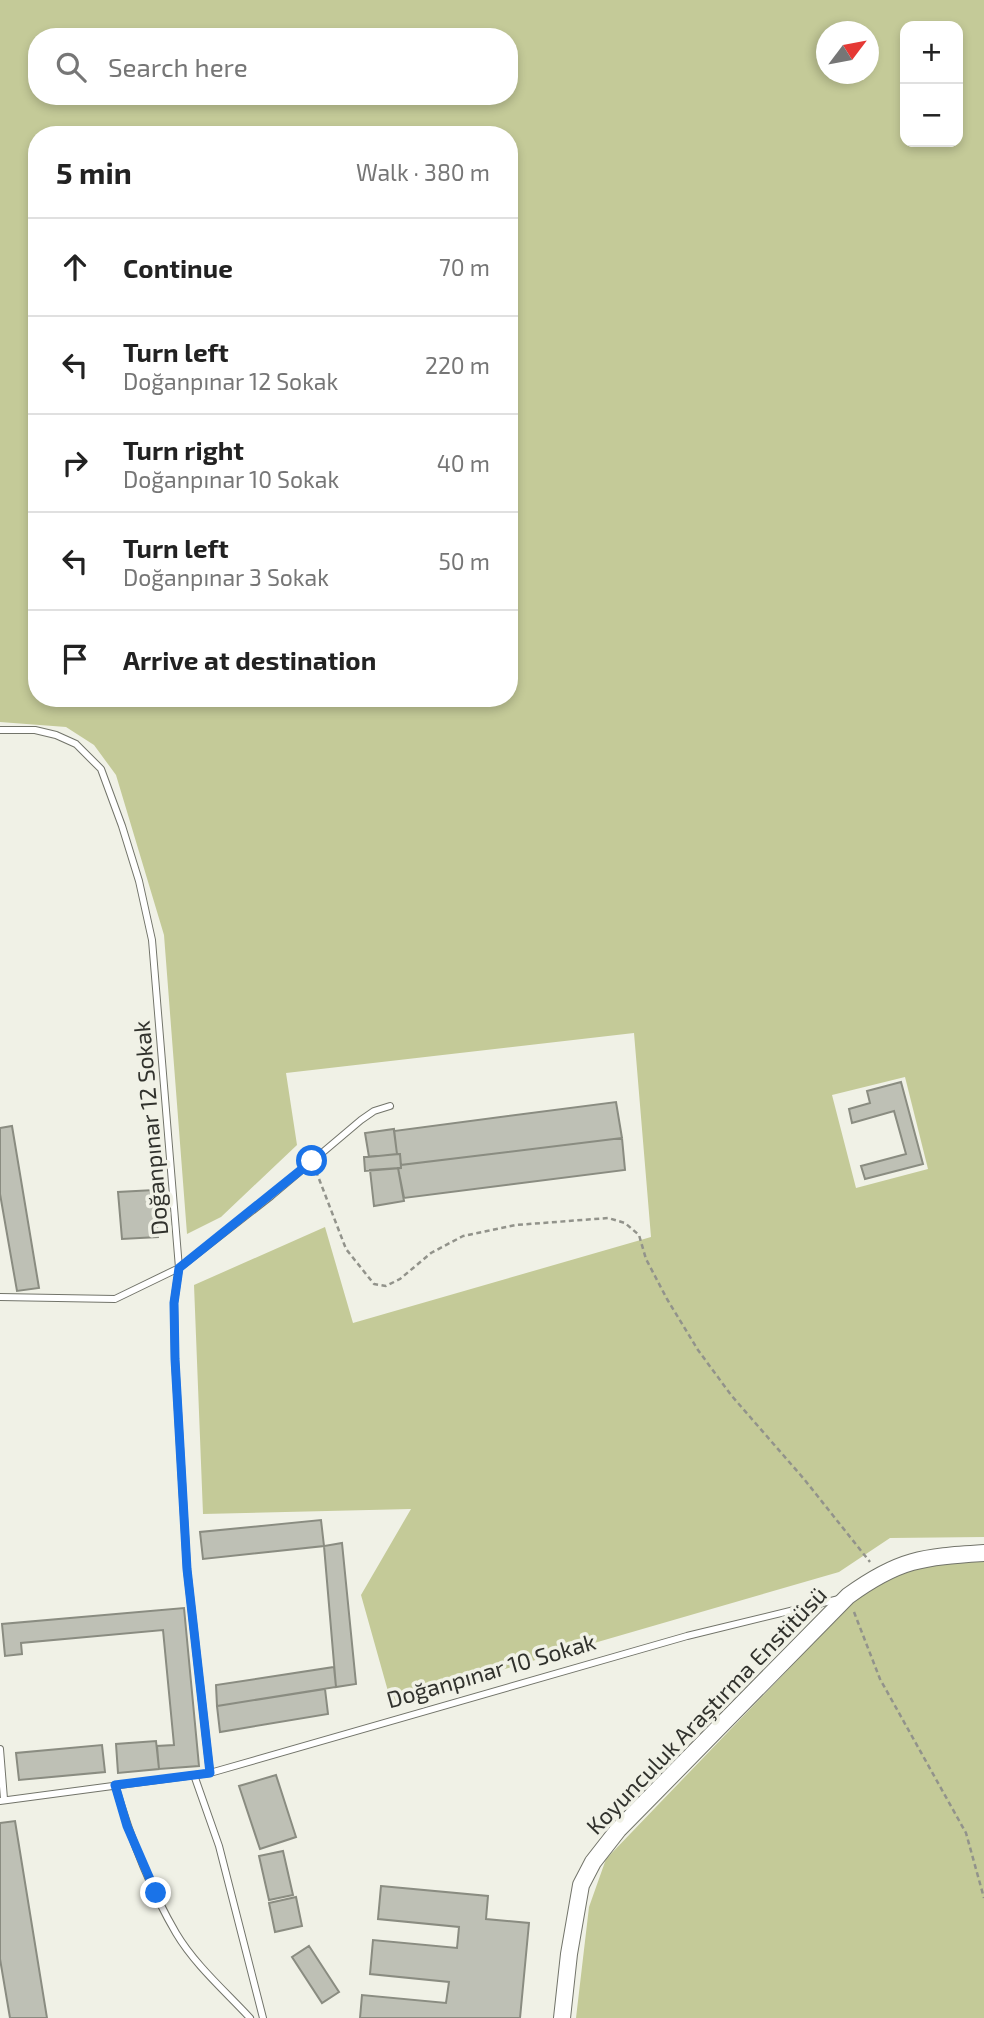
<!DOCTYPE html>
<html lang="en">
<head>
<meta charset="utf-8">
<style>
  body { margin:0; font-family:"Exo 2",sans-serif; background:#f6f6f6; color:#222 }
  .controls { position:absolute; right:21px; top:21px; display:grid; overflow:hidden; border-radius:14px; box-shadow:0 4px 10px #0003 }
  .controls button { width:63px; height:63px; display:grid; place-items:center; padding:0; border:0; border-bottom:2px solid #e0e0e0; background:#fff; color:#222; font:35px sans-serif }
  .compass { position:absolute; left:816px; top:21px; width:63px; height:63px; border-radius:50%; background:#fff; box-shadow:0 4px 10px #0003; rotate:58deg }
  .stop { position:absolute; width:21px; height:21px; margin:-16px; border:5px solid #1a73e8; border-radius:50%; background:#fff }
  .stop.end { background:#1a73e8; border-color:#fff; box-shadow:0 2px 7px #0008 }
  .list { margin:0; padding:0; list-style:none }
  h2 { display:flex; justify-content:space-between; align-items:center; height:91px; margin:0; padding:0 28px; font-size:30px }
  h2 small { font-size:23px; font-weight:400; color:#767676 }
  .list li { display:grid; grid-template-columns:46px 1fr auto; gap:21px; align-items:center; box-sizing:border-box; height:98px; padding:0 28px; border-top:2px solid #e0e0e0 }
  .list b { display:block; font-size:26px; white-space:nowrap }
  .list p { margin:0; font-size:23px; white-space:nowrap; color:#767676 }
  .list em { font-size:23px; font-style:normal; color:#767676 }
  .icon { flex:none; width:38px; height:38px; fill:none; stroke:currentColor; stroke-width:2; stroke-linecap:round; stroke-linejoin:round }
  .map { position:relative; flex:none; width:984px; height:2018px; overflow:hidden }
  .search { position:absolute; background:#fff; box-shadow:0 4px 10px #0003; left:28px; top:28px; width:490px; height:77px; display:flex; align-items:center; gap:18px; box-sizing:border-box; padding:0 24px; border-radius:28px; color:#767676; font-size:26px }
  .panel { position:absolute; background:#fff; box-shadow:0 4px 10px #0003; left:28px; top:126px; width:490px; height:581px; border-radius:28px }
  .map>svg:first-child { display:block }
  .green { fill:#c4ca98; fill-rule:evenodd }
  .building { fill:#bec0b5; stroke:#8a8c81; stroke-width:2 }
  .lines { fill:none; stroke-linecap:round; stroke-linejoin:round }
  .service-casing { stroke:#72746a; stroke-width:8 }
  .tertiary-casing { stroke:#72746a; stroke-width:18 }
  .path { stroke:#92938b; stroke-width:2.5; stroke-dasharray:5 3.5; stroke-linecap:butt }
  .service { stroke:#fff; stroke-width:6 }
  .tertiary { stroke:#fff; stroke-width:16 }
  .route { stroke:#1a73e8; stroke-width:9 }
  .labels { text-anchor:middle; dominant-baseline:central; stroke-width:7; stroke-linejoin:round; paint-order:stroke }
  .street-label { font-size:23px; fill:#31322d; stroke:#f0f1e6 }
</style>
</head>
<body>
<div class="map">
<svg width="984" height="2018" viewBox="0 0 984 2018">
  <rect width="100%" height="100%" fill="#f0f1e6"/>
  <path class="green" d="M0 0H984V1537L890 1538 839 1572 391 1702 361 1595 411 1509 203 1514 194 1285 325 1227 353 1323 651 1237 634 1033 286 1073 297 1145 221 1217 187 1234 164 935 116 775 94 745 66 727 0 722ZM905 26H958V142H905ZM827 32H869V74H827ZM37 37H509V96H37ZM37 135H509V698H37ZM905 1077 928 1169 856 1188 832 1095Z
    M984 1561V2018H576L589 1907 606 1859 852 1603C902 1567 924 1565 984 1561Z"/>
  <path class="building" d="M901 1082 923 1164 865 1179 861 1166 906 1154 894 1111 852 1123 849 1109 870 1103 867 1091Z
    M616 1102 622 1138 401 1165 400 1154H397L394 1131Z
    M12 1126 39 1288 17 1291 0 1194V1128Z
    M394 1129 397 1154 369 1157 365 1133Z
    M622 1138 625 1170 404 1198 398 1168H401V1165Z
    M400 1154 401 1168 365 1171 364 1157Z
    M398 1168 404 1201 374 1206 370 1170Z
    M154 1190 158 1237 122 1239 118 1192Z
    M321 1520 324 1546 203 1559 200 1532Z
    M342 1543 356 1684 336 1687 324 1546Z
    M184 1608 199 1766 159 1769 157 1746 174 1745 163 1630 21 1643 22 1654 5 1656 2 1624Z
    M334 1667 336 1687 217 1706 216 1685Z
    M325 1689 328 1714 220 1732 217 1706Z
    M156 1741 159 1769 118 1773 116 1744Z
    M102 1745 105 1772 19 1780 16 1753Z
    M276 1775 296 1837 260 1849 239 1786Z
    M15 1821 47 2018H10L0 1959V1823Z
    M283 1851 293 1895 269 1900 259 1856Z
    M381 1886 488 1896 486 1919 529 1923 520 2018H360L362 1995 446 2003 449 1982 370 1974 373 1940 457 1948 459 1927 378 1919Z
    M296 1897 302 1926 275 1932 269 1903Z
    M309 1946 339 1992 322 2003 292 1957Z"/>
  <g class="lines">
    <defs>
      <path id="service" d="M0 730H35L56 735 76 744 101 769 122 826 139 881 152 940 179 1268 174 1303 175 1359 187 1569 210 1773
        M0 1297 115 1299 179 1268 271 1196 361 1120 374 1111 390 1106
        M0 1749 4 1799
        M194 1775 219 1846 263 2018
        M115 1785C130 1836 149 1887 176 1933 195 1965 225 1991 250 2018
        M0 1801 210 1773 687 1636 839 1599"/>
      <path id="tertiary" d="M562 2018 569 1954 581 1885 593 1862 618 1830 848 1596C899 1559 922 1557 984 1553"/>
    </defs>
    <use href="#service" class="service-casing"/>
    <use href="#tertiary" class="tertiary-casing"/>
    <path class="path" d="M316 1171 346 1249 374 1284 386 1286 400 1279 431 1253 463 1236 516 1225 608 1218 625 1223 639 1235 646 1259 667 1299 698 1350 731 1395 804 1479 870 1562
      M854 1612 880 1679 966 1833 984 1898"/>
    <use href="#service" class="service"/>
    <use href="#tertiary" class="tertiary"/>
  </g>
  <g class="lines">
    <path class="route" d="M156 1893 127 1826 115 1785 210 1773 187 1569 175 1359 174 1303 179 1268 312 1161"/>
  </g>
  <g class="labels">
    <g class="street-label">
      <text transform="translate(150 1128) rotate(-95)">Doğanpınar 12 Sokak</text>
      <text transform="translate(491 1670) rotate(-16)">Doğanpınar 10 Sokak</text>
      <text transform="translate(706 1710) rotate(-46)">Koyunculuk Araştırma Enstitüsü</text>
    </g>
  </g>
</svg>
<div class="controls">
<button>+</button>
<button>−</button>
</div>
<svg class="compass" viewBox="-18 -18 36 36"><path d="M0-13l5 13h-10z" fill="#e53935"/><path d="M0 13l5-13h-10z" fill="#767676"/></svg>
<div class="stop" style="left:312px;top:1161px"></div>
<div class="stop end" style="left:156px;top:1893px"></div>
<div class="search"><svg class="icon" aria-label="search" viewBox="0 0 24 24"><circle cx="10" cy="10" r="6"/><path d="M15 15l6 6"/></svg>Search here</div>
<section class="panel">
<h2>5 min<small>Walk · 380 m</small></h2>
<ul class="list">
<li><svg class="icon" aria-label="ahead" viewBox="0 0 24 24"><path d="M12 20V5M6 11l6-6 6 6"/></svg><div><b>Continue</b></div><em>70 m</em></li>
<li><svg class="icon" aria-label="left" viewBox="0 0 24 24"><path d="M17 20v-9H6M10 6l-5 5 5 5"/></svg><div><b>Turn left</b><p>Doğanpınar 12 Sokak</p></div><em>220 m</em></li>
<li><svg class="icon" aria-label="right" viewBox="0 0 24 24"><path d="M7 20v-9h11M14 6l5 5-5 5"/></svg><div><b>Turn right</b><p>Doğanpınar 10 Sokak</p></div><em>40 m</em></li>
<li><svg class="icon" aria-label="left" viewBox="0 0 24 24"><path d="M17 20v-9H6M10 6l-5 5 5 5"/></svg><div><b>Turn left</b><p>Doğanpınar 3 Sokak</p></div><em>50 m</em></li>
<li><svg class="icon" aria-label="arrive" viewBox="0 0 24 24"><path d="M6 21V4h12l-3 4 3 4H6"/></svg><div><b>Arrive at destination</b></div></li>
</ul>
</section>
</div>
</body>
</html>
